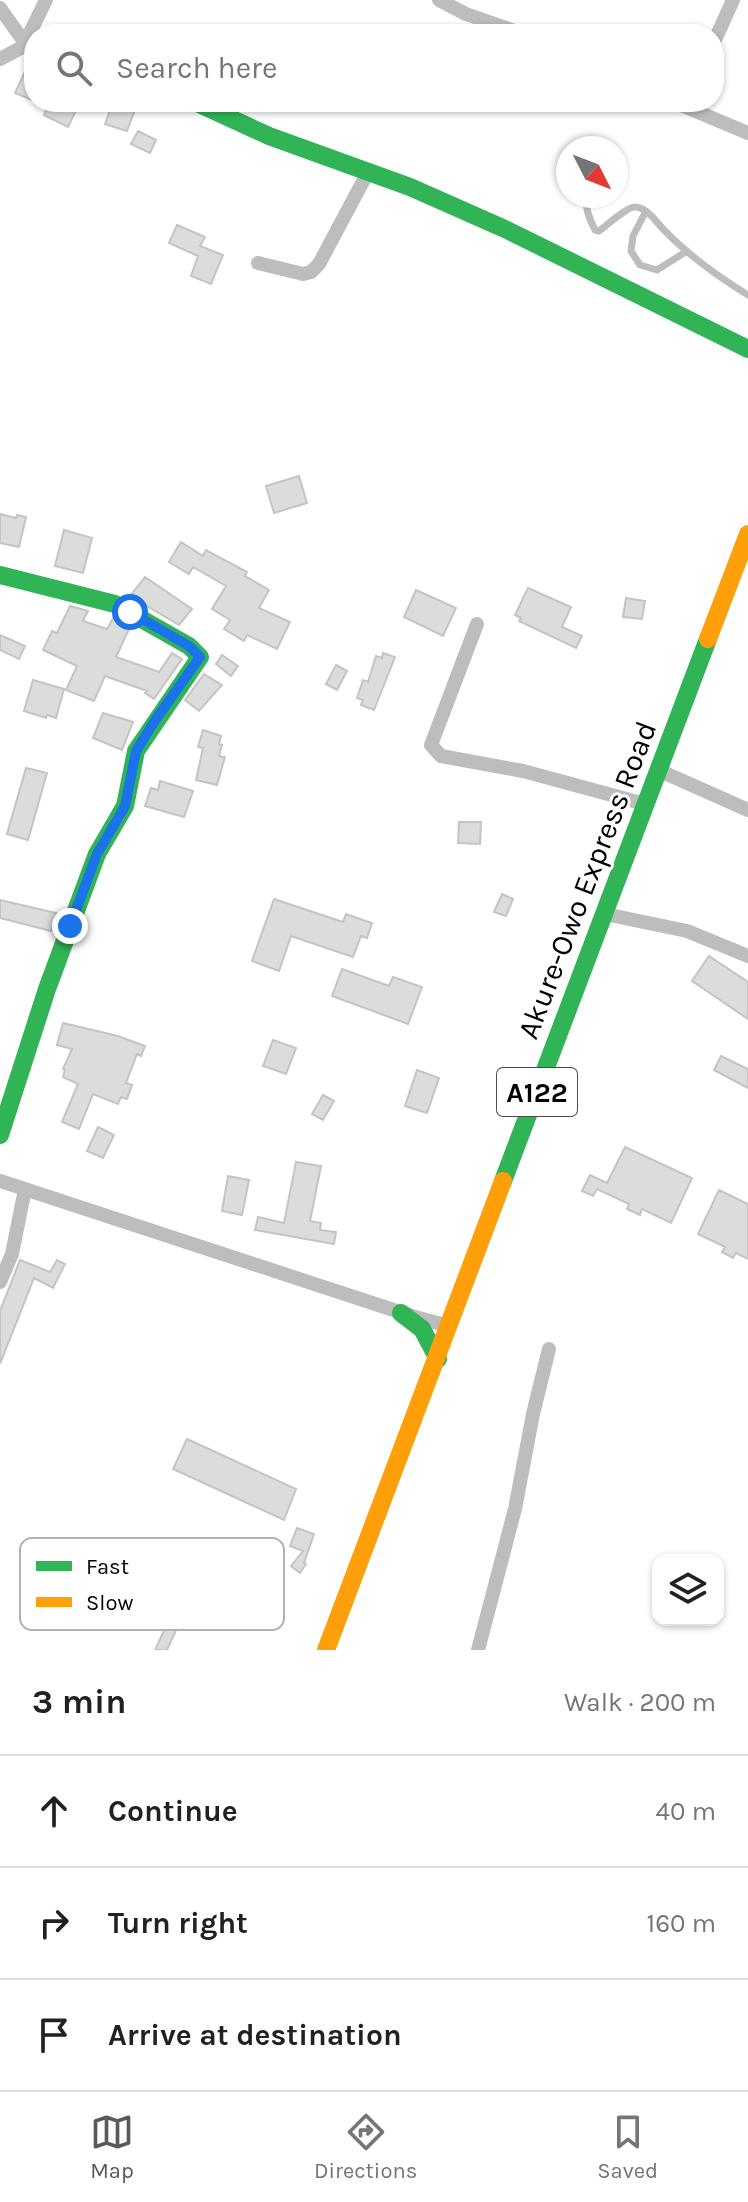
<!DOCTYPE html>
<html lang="en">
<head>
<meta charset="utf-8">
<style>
  body { margin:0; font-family:Karla,sans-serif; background:#f6f6f6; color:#202124 }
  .controls { position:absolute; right:24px; bottom:24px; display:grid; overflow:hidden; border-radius:16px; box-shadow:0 2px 6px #0004 }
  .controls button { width:72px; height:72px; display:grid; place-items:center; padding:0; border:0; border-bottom:2px solid #e0e0e0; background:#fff; color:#202124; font:40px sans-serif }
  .compass { position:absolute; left:556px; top:136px; width:72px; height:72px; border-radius:50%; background:#fff; box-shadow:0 2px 6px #0004; rotate:132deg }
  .stop { position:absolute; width:24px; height:24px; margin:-18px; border:6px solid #1a73e8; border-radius:50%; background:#fff }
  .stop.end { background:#1a73e8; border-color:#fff; box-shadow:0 2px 8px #0008 }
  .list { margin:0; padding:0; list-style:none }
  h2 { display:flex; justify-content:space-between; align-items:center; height:104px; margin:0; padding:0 32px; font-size:34px }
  h2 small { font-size:26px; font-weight:400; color:#757577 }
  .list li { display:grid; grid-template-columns:52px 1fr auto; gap:24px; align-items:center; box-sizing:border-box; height:112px; padding:0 32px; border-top:2px solid #e0e0e0 }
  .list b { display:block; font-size:30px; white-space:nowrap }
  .list em { font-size:26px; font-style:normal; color:#757577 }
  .icon { flex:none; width:44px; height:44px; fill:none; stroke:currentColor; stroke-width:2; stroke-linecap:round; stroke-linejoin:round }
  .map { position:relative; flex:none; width:748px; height:1650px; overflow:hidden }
  .search { position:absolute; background:#fff; box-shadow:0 2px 6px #0004; left:24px; right:24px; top:24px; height:88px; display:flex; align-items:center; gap:20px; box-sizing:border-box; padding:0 28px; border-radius:32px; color:#757577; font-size:30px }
  .sheet { height:440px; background:#fff }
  nav { display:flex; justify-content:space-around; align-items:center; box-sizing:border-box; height:112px; border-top:2px solid #e0e0e0; background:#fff; font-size:22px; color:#757577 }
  nav a { display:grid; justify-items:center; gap:4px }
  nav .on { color:#595959 }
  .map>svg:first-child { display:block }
  .building { fill:#dcdcdc; stroke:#c4c4c4; stroke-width:2 }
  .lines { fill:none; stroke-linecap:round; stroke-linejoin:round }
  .lane { stroke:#bdbdbd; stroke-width:7 }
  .street { stroke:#bdbdbd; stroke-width:14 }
  .fast { stroke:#30b455; stroke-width:18 }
  .slow { stroke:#ff9f0a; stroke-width:18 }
  .route { stroke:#1a73e8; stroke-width:10 }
  .labels { text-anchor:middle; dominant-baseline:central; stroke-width:6; stroke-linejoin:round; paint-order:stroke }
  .shield { fill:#fff; stroke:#4c4c4c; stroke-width:2 }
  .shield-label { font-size:28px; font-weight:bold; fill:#000 }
  .street-label { font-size:30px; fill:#000; stroke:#fff }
  .key { fill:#fff; stroke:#b2b2b2; stroke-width:2 }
  .key-label { font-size:22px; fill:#000 }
</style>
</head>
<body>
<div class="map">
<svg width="748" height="1650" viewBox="0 0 748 1650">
  <rect width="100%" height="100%" fill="#fff"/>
  <path class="building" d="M34 52V101L15 93Z
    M50 102H80L68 127 44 115Z
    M113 102H138L127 131 105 124Z
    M138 131 156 140 150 153 131 144Z
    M177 225 205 237 200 246 223 255 211 284 191 276 198 256 169 243Z
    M299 476 307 503 274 513 266 486Z
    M0 514 16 518 17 515 26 517 19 547 0 543Z
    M64 530 92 538 83 573 55 566Z
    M181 542 203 556 206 550 247 572 245 576 269 590 259 608 290 622 277 649 247 635 244 641 224 629 230 620 212 609 226 586 193 567 189 574 169 562Z
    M145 577 192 609 179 625 130 596Z
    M528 588 571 607 562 627 582 636 576 648 519 621 521 618 515 615Z
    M416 590 456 608 443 636 404 617Z
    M626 598 645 601 642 619 623 617Z
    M70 606 88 611 83 621 107 629 113 618 130 627 116 657 159 672 172 653 182 659 154 699 145 693 147 691 105 676 94 701 66 690 77 666 43 650 52 631 57 633Z
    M0 635 25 646 19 659 0 650Z
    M383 653 395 657 374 710 361 705 363 700 357 698 363 680 368 682 376 656 382 658Z
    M222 655 238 666 231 676 216 664Z
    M336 665 347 671 337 690 326 684Z
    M204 674 222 685 199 711 185 700Z
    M33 680 64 689 56 718 47 715 46 718 24 711Z
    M103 713 133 722 122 750 93 738Z
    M203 730 221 736 219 744 222 745 219 756 225 757 217 785 196 780 203 748 198 747Z
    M26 768 47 773 28 840 7 834Z
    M160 781 193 791 184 817 145 806 151 788 158 790Z
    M459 822H481L480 844 458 843Z
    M502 894 513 899 506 916 494 912Z
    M274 899 343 922 346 914 372 923 367 938 361 936 353 957 291 936 279 971 252 961Z
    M0 900 56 913 51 931 0 918Z
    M709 956 748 982V1019L692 981Z
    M342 969 389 986 393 977 422 987 408 1024 332 996Z
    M63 1023 118 1036 145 1046 141 1056 137 1054 126 1083 132 1085 127 1099 121 1097 118 1104 93 1094 79 1129 62 1122 78 1084 63 1077 65 1070 63 1069 72 1049 57 1045Z
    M273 1040 296 1048 286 1074 263 1066Z
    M721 1056 748 1069V1088L714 1070Z
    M417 1070 439 1078 427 1113 405 1106Z
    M323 1095 334 1101 323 1120 312 1114Z
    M98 1127 114 1135 103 1158 87 1151Z
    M625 1147 692 1178 671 1223 642 1209 640 1215 627 1209 629 1204 597 1189 593 1196 582 1191 590 1175 607 1183Z
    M296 1162 321 1166 310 1221 321 1223 320 1230 336 1232 334 1244 255 1230 258 1217 284 1223Z
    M228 1176 249 1180 242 1215 222 1211Z
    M719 1190 748 1204V1259L736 1253 733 1258 722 1252 725 1247 698 1234Z
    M20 1260 50 1272 57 1260 65 1264 53 1288 34 1278 0 1364V1311Z
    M187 1439 296 1489 284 1520 173 1469Z
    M297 1528 314 1534 304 1563 306 1564 300 1573 291 1566 303 1551 290 1546Z
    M190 1554 212 1563 202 1589 204 1590 186 1628 178 1626 167 1650H155L168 1622 165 1620Z"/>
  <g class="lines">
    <path class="lane" d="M587 196C584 207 590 220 595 230L599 231C606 226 628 206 635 207 647 207 656 222 664 230 689 256 717 276 748 295
      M646 211 633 236 631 251 640 265 657 270 687 251"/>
    <path class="street" d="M439 0 466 14 523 34
      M0 8 25 43 46 0
      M714 42 733 0
      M0 59 34 41
      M674 102 748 133
      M258 263 303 274 311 272 319 264 368 172
      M477 624 431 745 441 756 523 771 645 804
      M658 770 748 810
      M605 914 687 931 748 956
      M0 1181 415 1317 449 1326
      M0 1282 12 1254 25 1189
      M478 1650 515 1509 533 1414 549 1349"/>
    <path class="fast" d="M195 102 269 136 410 187 505 229 748 349
      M0 575 115 604 189 646 200 657 136 751 125 806 97 854 47 989 0 1135
      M503 1181 708 639
      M401 1313 422 1329 438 1359"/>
    <path class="slow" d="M708 639 748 534
      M326 1650 503 1181"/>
  </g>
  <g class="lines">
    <path class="route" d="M70 926 97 854 125 806 136 751 156 719 200 657 189 646 130 612"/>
  </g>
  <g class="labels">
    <rect class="shield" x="497" y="1068" width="80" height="48" rx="6"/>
    <g class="shield-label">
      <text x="537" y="1092">A122</text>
    </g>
    <g class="street-label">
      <text transform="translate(587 880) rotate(-69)">Akure-Owo Express Road</text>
    </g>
  </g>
  <rect x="20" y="1538" width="264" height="92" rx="12" class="key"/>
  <rect x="36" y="1561" width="36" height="10" fill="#30b455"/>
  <rect x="36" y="1597" width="36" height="10" fill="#ff9f0a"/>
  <g class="key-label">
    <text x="86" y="1574">Fast</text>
    <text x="86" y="1610">Slow</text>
  </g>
</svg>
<div class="controls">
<button><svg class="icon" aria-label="layers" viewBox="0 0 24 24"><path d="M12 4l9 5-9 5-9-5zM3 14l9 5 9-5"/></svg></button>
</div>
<svg class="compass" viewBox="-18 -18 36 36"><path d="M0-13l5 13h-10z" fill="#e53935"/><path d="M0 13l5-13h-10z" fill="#757577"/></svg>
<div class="stop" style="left:130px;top:612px"></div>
<div class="stop end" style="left:70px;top:926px"></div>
<div class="search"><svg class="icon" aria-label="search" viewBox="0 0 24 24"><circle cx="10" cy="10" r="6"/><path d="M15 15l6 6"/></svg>Search here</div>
</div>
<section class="sheet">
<h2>3 min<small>Walk · 200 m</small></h2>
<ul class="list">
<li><svg class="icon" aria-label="ahead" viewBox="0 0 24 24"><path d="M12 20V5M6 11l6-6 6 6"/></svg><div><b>Continue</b></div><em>40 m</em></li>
<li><svg class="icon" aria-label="right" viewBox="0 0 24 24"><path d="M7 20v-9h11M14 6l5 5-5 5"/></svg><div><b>Turn right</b></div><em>160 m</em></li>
<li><svg class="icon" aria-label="arrive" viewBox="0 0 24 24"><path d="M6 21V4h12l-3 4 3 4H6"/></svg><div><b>Arrive at destination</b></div></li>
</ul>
</section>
<nav>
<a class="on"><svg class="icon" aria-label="map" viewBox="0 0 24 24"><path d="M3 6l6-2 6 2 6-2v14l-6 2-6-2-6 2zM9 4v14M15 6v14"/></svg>Map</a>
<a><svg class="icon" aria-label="directions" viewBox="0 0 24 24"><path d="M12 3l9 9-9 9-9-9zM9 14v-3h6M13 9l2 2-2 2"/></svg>Directions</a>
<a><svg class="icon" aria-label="saved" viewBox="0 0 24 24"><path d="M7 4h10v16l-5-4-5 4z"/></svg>Saved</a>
</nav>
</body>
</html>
